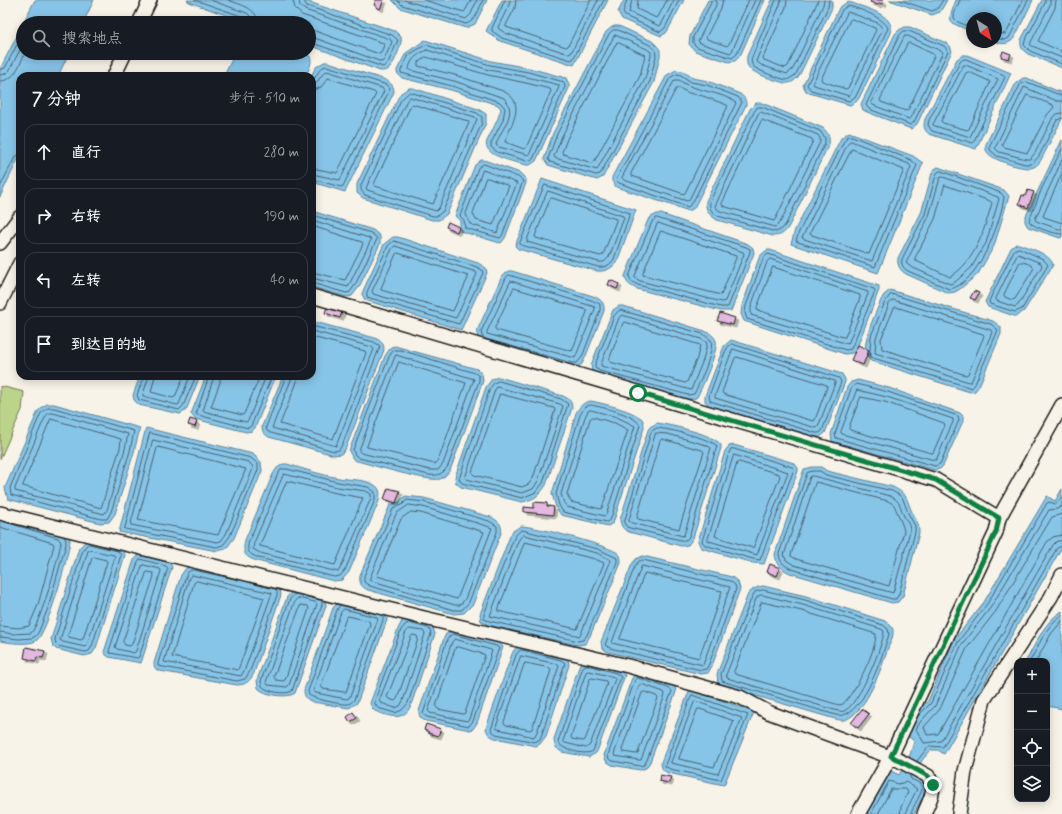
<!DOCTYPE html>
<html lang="zh">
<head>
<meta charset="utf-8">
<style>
  body { margin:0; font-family:Mynerve,"LXGW WenKai TC",sans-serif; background:#242831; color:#f1f3f6 }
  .controls { position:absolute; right:12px; bottom:12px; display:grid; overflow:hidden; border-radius:8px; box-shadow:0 2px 10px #0003 }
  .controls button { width:36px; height:36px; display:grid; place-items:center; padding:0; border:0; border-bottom:1px solid #363941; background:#171b24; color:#f1f3f6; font:20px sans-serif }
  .compass { position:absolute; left:966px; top:12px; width:36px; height:36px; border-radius:50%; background:#171b24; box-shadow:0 2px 10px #0003; rotate:144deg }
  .stop { position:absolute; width:12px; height:12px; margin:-9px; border:3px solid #0b8043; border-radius:50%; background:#fff }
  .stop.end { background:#0b8043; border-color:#fff; box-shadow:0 1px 4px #0008 }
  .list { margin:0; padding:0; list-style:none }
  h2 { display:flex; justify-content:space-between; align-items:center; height:52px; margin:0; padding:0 16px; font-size:17px }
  h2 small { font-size:13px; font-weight:400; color:#9ea1a6 }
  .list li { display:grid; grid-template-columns:26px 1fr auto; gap:12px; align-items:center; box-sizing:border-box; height:56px; margin:0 8px 8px; padding:0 8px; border:1px solid #363941; border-radius:12px }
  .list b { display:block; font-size:15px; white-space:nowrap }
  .list em { font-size:13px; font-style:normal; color:#9ea1a6 }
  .icon { flex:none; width:22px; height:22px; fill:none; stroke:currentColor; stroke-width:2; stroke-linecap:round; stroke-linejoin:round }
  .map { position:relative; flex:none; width:1062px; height:814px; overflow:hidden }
  .search { position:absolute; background:#171b24; box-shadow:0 2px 10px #0003; left:16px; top:16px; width:300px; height:44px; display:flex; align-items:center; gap:10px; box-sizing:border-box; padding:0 14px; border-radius:22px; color:#9ea1a6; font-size:15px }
  .panel { position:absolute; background:#171b24; box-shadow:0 2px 10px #0003; left:16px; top:72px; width:300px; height:308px; border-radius:12px }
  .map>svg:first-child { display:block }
  .green { fill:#bcd38a; stroke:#6c7853 }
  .water { fill:#87c5e8; stroke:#5c8196 }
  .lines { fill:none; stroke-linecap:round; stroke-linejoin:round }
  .shore { stroke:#47606e; stroke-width:1 }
  .building { fill:#e4b9df; stroke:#1c1c1c; filter:url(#shadow) }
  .minor-casing { stroke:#1c1c1c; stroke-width:16 }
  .minor { stroke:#f7f3e8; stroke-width:13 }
  .route { stroke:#0b8043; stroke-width:5 }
</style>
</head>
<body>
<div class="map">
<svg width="1062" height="814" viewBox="0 0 1062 814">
  <defs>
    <filter id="shadow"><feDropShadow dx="3" dy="3" stdDeviation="0" flood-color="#0004"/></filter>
  </defs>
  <rect width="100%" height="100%" fill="#f7f3e8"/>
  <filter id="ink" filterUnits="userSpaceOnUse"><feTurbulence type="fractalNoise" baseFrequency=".025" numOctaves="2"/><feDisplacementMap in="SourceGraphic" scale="8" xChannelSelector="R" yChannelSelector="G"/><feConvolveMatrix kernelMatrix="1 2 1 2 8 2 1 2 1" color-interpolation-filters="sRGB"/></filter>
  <g filter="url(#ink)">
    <path class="green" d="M0 386 24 392 22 410 0 459Z"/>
    <path class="water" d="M35 0H94L83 23H23Z
      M187 0H303L395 31 401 37C403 43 394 63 390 68 387 71 384 71 380 71L309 45V23H248L189 2Z
      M392 0H487L475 24 466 28 400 8Z
      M502 0H608L574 65 500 41 486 31Z
      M624 0H684L668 30 666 33 661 36 626 21 622 19 618 12Z
      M708 0H765L740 56 735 61 729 62 695 51 689 44 690 36Z
      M772 0H832V8L800 74C796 80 792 84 784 83 775 80 752 74 748 66 746 63 747 60 747 56Z
      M889 0H947L940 12 932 15Z
      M956 0H1033L1015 37C1010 44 1004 45 996 42V18H972V32L952 23 950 17Z
      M1042 0H1062V68L1028 54C1022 50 1020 47 1021 40Z
      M847 2 852 3C865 8 895 14 891 33L859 98 856 102 850 105 809 93 806 91 803 85 839 8Z
      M23 24V53H69L58 76H20V155L0 197V69Z
      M615 26H619L652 41 657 46 660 50V56L654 82 605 173 603 177 597 180 548 165 544 159 553 133 606 32 612 27Z
      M905 27H910L946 43 950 46 952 51 917 124 911 129 867 112 863 110 861 104 895 34 899 30Z
      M425 40 491 61 529 68 566 78 569 84V88L536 161 530 165H526C516 162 481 156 487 141 492 130 498 121 501 109L498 105 451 90 402 78 397 73V70L406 53Z
      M235 53H307C315 60 309 68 306 76H224Z
      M963 55H967L1011 73 976 149 929 134C924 130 923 126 925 119L957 59Z
      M324 62H328L386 80C391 83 394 86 394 92L345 192 312 182 311 76 316 67Z
      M676 70 683 71 693 78 708 81 740 94C744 97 746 99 746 105L696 204 694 208 689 211 616 187 612 181V177L667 75Z
      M1023 78H1027L1062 93V119L1042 158C1040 162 1038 165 1034 167 1026 171 996 161 990 155 986 152 985 149 986 144L1016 83Z
      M409 88H413L478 109 486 114V123L447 214 439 220H432L363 198 357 193V184L398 98 401 93Z
      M756 103H762L823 128C828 133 830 136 829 144L789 226C785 233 781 236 773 236L717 220C709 215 705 210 706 201L750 109Z
      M849 132 913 156 923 163 878 273 791 244 795 230 841 138Z
      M1062 140V237L1060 238 1028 227 1025 222V218Z
      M481 160H484L520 173 526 179V183L505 238 502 242 500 243 460 231V221L455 216 475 165Z
      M938 167 1004 190 1009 196 994 246 978 274 960 289 955 292 948 293 906 274C900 270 897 266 898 258L921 213 932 173 933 170Z
      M542 179 636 210 617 262C612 268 606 272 597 271L518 249 515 246Z
      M312 211 373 230 380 236V244L359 287 352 296 346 297 312 287Z
      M657 214H661L748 244 753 248 754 253 731 311H721L637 289C631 286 626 284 625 276L648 220 651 217Z
      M393 237H398L478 263 486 268 487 273 461 330 365 300 362 294 363 291 384 244Z
      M1016 244H1019C1029 248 1051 254 1053 265L1024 311 1017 316H1014L988 307 985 302 1011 248Z
      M767 250H770L879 286V290L856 350 853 353 845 354 744 321 741 314 742 306 759 258 762 254Z
      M508 271H512L593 296C600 299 605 302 604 311L585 358 582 364 576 368 481 341C478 338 477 336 477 331L502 276Z
      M890 290 993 321 1001 327V334L979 386 975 391 970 392 871 361C856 351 876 313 881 300L884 295Z
      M619 306H623L705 331C709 333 714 335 716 341 719 349 702 388 697 397L694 399H687L598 375 592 371 591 365 613 310Z
      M312 322H315L375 338C381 341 384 343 384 350L345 450 341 454 334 455 269 437C264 434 262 432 262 426L283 376H312Z
      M731 340 842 374 845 379V382L825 433 820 437H815L708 405 705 401V396L724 346Z
      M395 346 477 369 482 374 483 381 451 468C448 473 445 477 440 479 429 482 372 465 357 461L353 459 349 451 385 356 391 347Z
      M140 376H200L187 408 185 411 180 414 139 405 134 400 133 395Z
      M206 376H276L255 428 252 431 246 432 195 419 191 414Z
      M499 377 563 396C569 399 572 401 572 408L546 485C539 496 535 499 522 502L461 487 456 483 455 477 486 387 492 379Z
      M858 380 889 388 960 413 963 416V421L943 466 940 469 934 470 832 441 831 434 847 387 851 382Z
      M591 401C605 404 632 410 642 419 644 422 644 425 644 428L614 520 613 523 608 526 561 515 556 507 552 494 576 413C580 406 583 402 591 401Z
      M47 404H54L140 428 134 452 115 514 109 522 100 523 8 499 5 488 38 411 42 407Z
      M657 423C670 425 714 434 721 445V448L693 538 688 545 681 546 629 532C623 529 621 527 620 520L648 430 650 427Z
      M146 428 253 454 261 462 262 471 234 538 226 549 217 551 119 532Z
      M734 445 794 463 798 468V471L764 564 753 563 701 548 698 541 725 451 729 446Z
      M283 464H287C304 469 321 475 339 478 350 480 367 479 376 486 381 490 380 495 379 501L349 572 342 580 334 581 257 561C245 557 242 554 245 540L273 474 277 468Z
      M813 467H821L827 471 893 487C908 495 906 498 912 512 916 521 919 521 919 533L903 596 898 602 892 603 790 573C781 569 776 564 775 554L804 469Z
      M1062 489V547L944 754 938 750H931L923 759 913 775C925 784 930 783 923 799L922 798 914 814H861L885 768 899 775 909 758 914 742 912 739 902 733 913 715 928 701 954 640 984 602 1047 496 1055 501Z
      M405 496 424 498 491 517C498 521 503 524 501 533L473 604 464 613 454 614 368 590C361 587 359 583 360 575L390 505 399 502Z
      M0 512 69 536 70 540C69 555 47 634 36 641 29 645 9 643 0 641Z
      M521 526C533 526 612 546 619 554 621 557 621 559 621 563L590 636 585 644 577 645 488 625 481 621 480 614 510 536 513 531Z
      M86 541 122 549 125 555 96 648 92 654 84 656 56 649 53 646 51 639 79 548Z
      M139 555 170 563 172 567 141 663 109 657 106 655 104 652 134 560Z
      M643 556 732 577 738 582 740 589 712 666 708 673 701 674 608 652 602 648 601 642 632 564 636 559Z
      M190 566 280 588 281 595 254 673C250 681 246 685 237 685L160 671C155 670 154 667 154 663L181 575 186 568Z
      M763 586 806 596 885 621C889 624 892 626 893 630 894 636 890 643 888 648 882 667 867 710 847 719 843 721 840 720 835 719L719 685 718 683 717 674 748 594C753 589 756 587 763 586Z
      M292 591 325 598 326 606 295 693C288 699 264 695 258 688L257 680 287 597Z
      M338 602 386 614 387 620 359 698 357 703 349 708 313 702C307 700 304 697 304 690L333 608Z
      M1062 611V709L1047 706V661H1026C1036 643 1044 622 1062 611Z
      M406 620 431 625 433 628 435 634 411 705C409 710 406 714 400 716 394 718 381 714 375 711 372 709 371 706 370 703L398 629 402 621Z
      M452 630 498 642 503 647 477 723 473 729 470 730 426 721C420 719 419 716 419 711L444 638 446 634Z
      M519 646 565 657 568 659 569 665 546 736 540 744 536 746 495 738C490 736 487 734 486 728L512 654 514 650Z
      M581 661 621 671 625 675 598 749 596 753 589 757 562 752C556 749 554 745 554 739Z
      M638 674 669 684 675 687 676 692 650 762 646 768 640 770 612 765 606 761 604 755 632 678 635 675Z
      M690 689 754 712 724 785 668 773C663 771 661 768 661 762Z"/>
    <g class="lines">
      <path class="shore" d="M195 0 244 17 246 20 247 23
        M210 0 247 13 251 17 252 23
        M228 0C240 5 257 7 258 23
        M293 0 295 9 302 15 383 43 384 45 381 53 379 54 315 31 309 30
        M299 0 300 6 305 10 390 39 392 42 384 60 382 62 309 36
        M304 0 305 3 307 6 392 35 398 40 388 63 383 67 309 42
        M397 0 402 5 466 24C476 21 479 9 483 0
        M404 0 466 19 471 14 477 0
        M424 0 464 12 465 11 471 0
        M505 0 492 28V31L502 38 571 60 573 59 604 0
        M510 0 509 5 498 27 499 29 505 33 569 54 571 53 598 0
        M516 0 515 8 506 25V27L566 47 568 46 591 0
        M627 0 623 12 625 16 660 32 665 28 679 0
        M632 0 629 12 659 26 661 25 674 0
        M638 0 637 9 656 18 658 17 667 0
        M711 0V3L693 37V43L697 47 732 58 737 54 761 0
        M716 0V5L698 41 700 43 730 53 732 51 755 0
        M723 0 721 8 706 37 707 39 727 46 729 44 749 0
        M776 0 752 57C751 60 751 63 753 66 758 71 781 79 787 80L794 76 797 72 828 7 829 0
        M781 0 780 5 756 61 761 65 787 74 793 69 823 5 824 0
        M787 0 786 7 763 58 764 60 785 68 788 66 817 3 818 0
        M900 0 932 11 937 9 943 0
        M960 0 954 14V18L958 22 972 28
        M1045 0V3L1025 41 1024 45 1030 51 1062 64
        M1050 0V5L1030 44 1032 46 1062 58
        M1056 0 1055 8 1038 41 1062 52
        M848 6C859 8 884 18 888 28L856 96 849 101 811 90 807 85 842 10Z
        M848 12 878 23 883 29 851 93 849 96 814 85 813 83Z
        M852 19 875 28 876 30 848 88 846 89 822 81 821 79 850 20Z
        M613 30H618L650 45 655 49 656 56 650 81 602 171 600 174 596 175 550 162 548 159 557 134 609 34Z
        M904 31H909L944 46 948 51 914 122 911 125 869 109 866 105 899 36Z
        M996 33 1006 34 1023 0
        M615 35 647 49 651 52V56L645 79 597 170 555 158 554 156 562 136Z
        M905 36H908L941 51 943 52 911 118 909 119 873 105 871 103Z
        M996 38 1005 40 1009 38 1028 0
        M617 43H619L645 55 640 76 594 162 592 163 563 154 562 152 567 139Z
        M910 43 933 54 934 56 908 110 906 111 881 102 880 100 907 44Z
        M426 45 490 65 528 72 564 82 565 87 533 159 527 161 497 152 491 147V143L503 120 505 108 500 102 452 86 401 73V70L409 55Z
        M427 50 489 70 527 77 559 85V87L529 155 499 147 496 145C500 129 519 114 504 98L454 81 409 70C409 60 419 53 427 50Z
        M426 57 488 75 526 83 550 89 551 91 526 148 524 149 505 142C510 125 528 103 503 91L455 75 418 66V63Z
        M966 59 1004 75 1005 77 973 143 932 131 928 125 929 120 960 62 962 60Z
        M964 65H966L998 79 970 137 935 126 933 125Z
        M0 70 5 68 23 33
        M969 72 989 81 990 83 969 129 967 130 943 123 941 121 966 73Z
        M677 74 681 75 691 82 707 85 738 97 742 102 693 202 688 207 619 183 616 180 670 78Z
        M0 75 5 74 9 71 23 44
        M312 80C319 75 318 67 327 66L384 84 388 86 390 89 343 186 341 187 312 179
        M675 80H679C694 92 722 91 736 103L689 200 687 201 624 180 622 178Z
        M0 81C15 81 19 65 25 53
        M312 85C320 82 320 74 327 71L382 88 384 91 340 180 312 174
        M677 88H679L689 93 703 96 727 105 728 106 685 193 684 194 632 176 631 174Z
        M312 91 321 87 328 78 374 92 376 94 337 173 312 168
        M410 92 477 113 482 117V123L443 211 437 216H433L365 195 361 190V185L401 100Z
        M1027 95 1053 105 1054 107 1047 115 1029 150 1027 153 1004 147 1002 145Z
        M1062 96 1027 82 1021 83 990 145V150L997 156 1025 164H1032L1039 156 1057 120 1062 118
        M410 97 475 117 477 119 439 208 436 211 367 190 366 188 406 102Z
        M1062 101H1057L1024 87 995 148 999 152 1026 159H1030L1035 153 1053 117 1057 114 1062 113
        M412 104 468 121 469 123 433 204 375 186 374 185Z
        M758 107H762L820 131 825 138V143L786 224 782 229 776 232 718 216C712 213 709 209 710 201L754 112Z
        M761 112 818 135 820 138V142L781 221 775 227 720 211 717 209 715 206 758 114Z
        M762 120 812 139 813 141 776 218 774 221 723 206 722 204Z
        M848 136H852L911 160 917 165 875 267 798 242 796 241 799 232 844 141Z
        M851 141 909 164 911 167 872 261 804 239 802 238 848 143Z
        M852 149 904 170 869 254 812 235 810 234Z
        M1062 149 1042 188 1029 221C1032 227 1055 234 1062 234
        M1062 160 1035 219 1036 221 1058 229H1062
        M484 164 518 177 523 181 502 236 500 238 465 228 464 220 460 216 478 168Z
        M483 170 517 183 497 233 470 224 466 214Z
        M941 171 1001 193 1004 197C1001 222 978 285 949 289L908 271C903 268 901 265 902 259L925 214 936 175 938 172Z
        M1062 173 1043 216 1044 217 1062 223
        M943 177 998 197 999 199 986 243 971 268 955 282 950 284 911 267 906 263 929 216 940 178Z
        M486 178H488L509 186 493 225 476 220 473 214Z
        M545 185 630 213 614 259C610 265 605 268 598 267L521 245 520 243Z
        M945 185 990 201 992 203C984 230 976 261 950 277L914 260 935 219Z
        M0 187 15 157 20 154
        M548 191 623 216 624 218 609 257 604 262H599L527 242V240Z
        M552 198 616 219V221L603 255 600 256 536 238 535 236 550 199Z
        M312 215 371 233 375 236 377 239 355 285 350 292 346 293 312 283
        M657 218 746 247 750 249V252L728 307H721L638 285 631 281 629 276 652 222Z
        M312 220 369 238 371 240 348 287 312 278
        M658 223 743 252 744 254 725 301 722 302 640 281 635 278V276Z
        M312 226 362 242 363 244 345 280 312 272
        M661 231 736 256V258L721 295 643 275V273Z
        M394 241 477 267 482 270 483 273 459 324 367 297V292L388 246Z
        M395 246 476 272 477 274 456 318 373 294 372 291 392 249Z
        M1019 248 1043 259 1048 265 1022 309 1015 312 990 304 989 301 1014 250Z
        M398 253 468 276V278L453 311 381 290V288L396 254Z
        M768 254 874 289 875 291 851 349 846 350 747 319 745 313 746 306 763 259Z
        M1018 254 1041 263 1042 266 1018 305 1015 307 997 301 996 299Z
        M770 259 868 292V294L848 344 751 315V307L767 262Z
        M1020 262C1024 261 1032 265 1034 268L1015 299 1012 300 1005 297 1004 295Z
        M773 267 860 295V298L845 337H843L757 310V308Z
        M509 275 591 300 600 304V310L582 357 577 363H572L486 339 482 336 481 332 506 278Z
        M511 281 595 307V309L575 358 487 334V332Z
        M514 288 587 310V312L572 351 496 330 495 328Z
        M893 300 991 330 992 332 971 382H969L875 353 876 338 889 304Z
        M896 307 983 334 984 336 968 374 966 375 882 349 881 339 894 308Z
        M620 310 703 334 711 340C715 350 699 385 694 394L688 395 600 371 595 368V365L614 316Z
        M622 315 701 339 706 342 707 344 703 360 691 390 601 366V364L619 318Z
        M625 322 700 345 697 358 687 382 685 383 610 362 609 360 623 323Z
        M732 344 839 378 841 382 822 431 819 433H816L710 401 709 396 725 352 728 347Z
        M733 349 835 381V383L818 427 816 428 715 398V396Z
        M394 350H401L475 373 479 376V381L448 466C443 474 438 476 429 475L359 458 355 455 353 450 389 357Z
        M870 351V355L873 358 972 388 975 384 998 330 991 324 891 294 885 302 871 336 870 350
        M396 355 474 379 443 464 438 470H430L361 453 359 451Z
        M737 357 827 385V387L815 420 813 421 723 394 722 392 735 358Z
        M399 362 466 383 438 461 435 464 367 447Z
        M144 376 137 395 139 400 179 410 183 406 196 376
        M149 376 143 394V396L177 405 179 404 190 376
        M155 376 151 392 173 398 175 397 184 376
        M209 376 196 414 198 415 248 428 251 426 272 376
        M214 376 203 411 246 422 248 421 266 376
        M220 376V382L211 407 242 415 244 414 260 376
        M286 376 266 427 267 431 271 433 334 451 339 450 343 443 380 346 374 342 312 326
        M291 376V380L272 428 336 446 374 349 372 347 312 331
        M297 376V382L280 424 333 439 366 353 365 351 312 337
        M499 381 561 399 568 404 543 483 536 492 522 498 462 483 459 479 490 388 494 383Z
        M856 384 888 392 958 416 959 420 940 464 935 466 836 438 835 434 851 389Z
        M497 387 560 404 563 406 538 481 533 489 522 493 466 479 465 478 495 390Z
        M857 390 887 397 953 419V422L936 460H934L842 434 841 432Z
        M500 394 554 408 555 410 533 478 529 484 522 487 474 475 472 473Z
        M861 397 885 402 944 423 945 425 933 453H931L850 430 849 428Z
        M591 405C604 408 632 413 640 425L611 518 607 522 563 512 559 505 556 494 580 415 585 407Z
        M48 408H54L134 431 130 451 111 512 107 519H101L11 495 10 488 37 422 41 413Z
        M591 410 617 417 635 426 606 515 605 516 567 507 564 503 561 494 585 417 588 411Z
        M49 413H53L128 434 125 449 107 510 104 514 15 491V488L42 424 46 416Z
        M593 417 615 423 628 430 602 508 601 509 571 502 567 494 590 419Z
        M51 419 121 439 120 448 101 508 23 486Z
        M657 428C669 429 709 438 717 446L689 537 685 541 630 528 627 527 624 523 651 432Z
        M150 433 251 458 258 464V470L230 536 223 545 216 547 125 529Z
        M656 433 668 434 706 445 711 448 684 535 683 536 632 523 629 521Z
        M662 439 702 450 704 452 679 529 638 519 637 517 660 441Z
        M153 440 249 462 253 467V469L226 534 221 541 217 542 131 525Z
        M158 447 246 469 218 535 138 520 157 448Z
        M734 449 792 467 794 469 760 560 753 559 705 545 702 541 729 453 731 449Z
        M734 455 788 472 757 555 709 541 708 540Z
        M739 462 779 474 780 476 754 546 753 548 717 537 715 536 737 463Z
        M282 469H287L338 482 368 487 375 492V500L345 570 340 576 334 577 259 558C249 554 246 552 249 541L277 476Z
        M813 471H820L826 475 892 491 899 495 903 499 908 513 915 526V532L899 594 896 599H892L792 569C785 566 780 563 779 554L807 473Z
        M284 474 337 487 366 491 371 494V498L341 567 338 572 260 553 253 549 254 543Z
        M813 476 890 496C902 502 899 506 904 516 907 522 910 525 910 531L893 593 794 565 786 560 784 555 810 477Z
        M287 481 336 493 363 498 335 565 260 546Z
        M816 482 888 501C890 502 892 503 894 505 895 507 904 528 904 531L889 586 796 559 791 556Z
        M407 500 424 502 489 521 497 526V532L469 602 462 610H454L370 586 364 582V576L393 509 402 505Z
        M409 505 423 507 487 526 492 528 465 599 460 605H455L369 580 396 514Z
        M1062 506 1057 509 1049 510 991 607 962 644 935 706 921 721 916 729 924 743 941 741 1053 545 1057 541H1062
        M411 512 421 513 484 532 457 599 377 576 401 519Z
        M1062 514 1052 517 996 611 967 648 940 709 924 727 927 735 938 734 1047 542 1053 537 1062 535
        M0 527 53 543 54 545 38 605 29 626 18 628 0 626
        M522 530 598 549 617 558V562L587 635 583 640 578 641 489 621 484 619V614L514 538 517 534Z
        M524 535 597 553 611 560 580 636 490 616 518 541 521 537Z
        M525 542 595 559 604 563 577 629 498 611Z
        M89 544 118 551 121 555 92 646 89 651 85 652 58 646 56 644 55 639 83 550 86 546Z
        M90 550 114 555 115 557 87 645 85 647 63 642 60 640 88 551Z
        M94 557 106 560 107 562 83 639 81 640 69 637 68 635 92 558Z
        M140 559 166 566 168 568 139 657 137 658 110 653 109 651 138 562Z
        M643 560 730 581 735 585 736 589 709 664 706 669 701 670 610 648 605 645 635 566 638 562Z
        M144 565 160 569 161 571 136 651 134 653 117 649 115 647 142 566Z
        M642 566 730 587 703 665 612 643Z
        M147 572 153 573 154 576 132 644 130 646 125 645 123 642Z
        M645 573 722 591 699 658 620 639Z
        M192 575 272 593 245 669 241 676 164 662 189 578Z
        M239 580 194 570H191L187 573 158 663V666L237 681 245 679 250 671 277 595V591L275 589
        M197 581 264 598 238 670 172 657 194 583Z
        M763 590 805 600 883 625 888 629 889 634C883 653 863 721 836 715L722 681 721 674 752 597 755 592Z
        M295 594 290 599 261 681 262 686C267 692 286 695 292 691L322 605V600
        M762 595 803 605 881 629 884 631C883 646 858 706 844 711 841 712 840 711 838 711L727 678 726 675 756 599 758 596Z
        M298 598 315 602 317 604 289 685 287 687 268 685 266 682 295 601Z
        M762 602 802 611 876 634C876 652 855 692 843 704L839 705 735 674 734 672Z
        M301 605 308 606 309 609 285 680 283 681 276 680 274 677Z
        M340 605 337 610 308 691 309 695C314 699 342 705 348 704 351 703 352 702 354 700L383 620V615
        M344 609 376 617 378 619 351 694 349 698 346 699 316 693 313 691 341 612Z
        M348 616 369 621 370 624 346 692H344L323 689 321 686 346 618Z
        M409 623 428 628 430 630 431 634 408 703 402 710 395 713 378 708 375 704V700L401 630 405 625Z
        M409 629 423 631 425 634 403 701 400 706 395 708 381 703 379 701 406 632Z
        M0 632 13 634 31 633C40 624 59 557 61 542L58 538 2 521
        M453 634 496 646 499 648 473 721 469 726 427 717 423 714 447 640 449 637Z
        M413 635 417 636 418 639 397 699 395 701 389 699 387 697 411 637Z
        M0 637 19 639 32 638 36 636 39 631 48 608 66 544V540L64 537
        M455 639 491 650 492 651 469 719 467 721 430 713 428 711 452 642Z
        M456 647H459L483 654 485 655 465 713 463 714 438 709 436 707Z
        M522 650 561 660 565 663 542 734 540 739 535 742 496 734 491 730 516 655 519 651Z
        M521 656 557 664 559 666 537 732 534 737 498 729 496 728Z
        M1030 661C1039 646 1046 625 1062 615
        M1036 661 1051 634 1062 621
        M525 663 550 668 551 670 532 729 530 730 506 725 504 723Z
        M587 665 616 673 621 677 593 751C587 756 561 750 558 742L583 667Z
        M589 671 614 677 615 679 590 745 586 748 565 743 563 741 586 672Z
        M592 678 606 681 607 684 585 740 583 741 572 739 571 737 590 679Z
        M638 678 668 688 672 691 647 760 644 765 640 766 613 761 609 759 608 755 635 680Z
        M641 684 664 692 665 695 641 760H639L615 756 614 754 639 686Z
        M645 692 656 696 658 698 638 753 636 754 623 752 622 749 642 693Z
        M692 695 748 715 721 780 670 769 665 766Z
        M695 701 742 718 718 774 671 763Z
        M698 709H700L734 721 714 767 679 759Z
        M918 716 931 703 958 642 987 604 1047 503 1049 502 1056 504 1062 497
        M917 761 929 746 943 747 1057 548 1062 546
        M909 774 911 779C914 781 921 783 922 786 924 791 912 807 911 814
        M871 814 889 781 898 784 906 782 917 789 907 809 906 814
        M878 814 891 789H906L908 792 901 807 900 814"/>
    </g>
    <path class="building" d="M376 0H384L380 9 374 5Z
      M871 0H882L884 1 883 4 879 3 878 5 870 2Z
      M1003 51 1011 54 1009 59 1001 57Z
      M1028 190 1034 192 1028 208 1019 204 1022 195 1025 196Z
      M448 222 459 227 457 232 446 227Z
      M610 280 619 284 617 289 608 285Z
      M974 291 979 293 975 300 970 298Z
      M328 304 343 309 340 318 325 313Z
      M720 313 735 318 733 325 717 321Z
      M858 345 869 350 863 365 851 360Z
      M190 419 197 421 195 427 188 425Z
      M388 488 400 491 396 503 384 499Z
      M534 502 547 503V506L554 507 553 515 524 512V507L534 508Z
      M770 564 780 568 777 576 767 572Z
      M26 647 45 651 43 658 37 657 36 661 24 658Z
      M862 709 869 714 858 728 851 723Z
      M353 712 357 718 350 722 347 717Z
      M426 724 441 729 438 736 428 733 429 732 424 730Z
      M660 775 671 777 669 783 659 781Z"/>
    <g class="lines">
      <defs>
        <path id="minor" d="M139 23 150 0
          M114 76 125 53
          M0 243 20 217
          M312 296 936 480 999 518
          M0 303 20 263
          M0 513 420 617 628 666 740 697 768 712 901 761
          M891 756 996 532 999 518 1062 405
          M858 814 891 756 928 776C938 790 929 800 924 814
          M959 814 965 771 984 700 1051 597 1062 575"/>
      </defs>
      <use href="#minor" class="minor-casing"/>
      <use href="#minor" class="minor"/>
    </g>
  </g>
  <g class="lines" filter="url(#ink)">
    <path class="route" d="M638 393 936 480 999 518 996 532 891 756 928 776 933 785"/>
  </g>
</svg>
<div class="controls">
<button>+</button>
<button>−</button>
<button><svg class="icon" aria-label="locate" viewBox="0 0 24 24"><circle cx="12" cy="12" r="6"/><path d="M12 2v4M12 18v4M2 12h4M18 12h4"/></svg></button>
<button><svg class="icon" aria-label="layers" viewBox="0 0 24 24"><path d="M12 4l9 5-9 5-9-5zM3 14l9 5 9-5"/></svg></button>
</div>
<svg class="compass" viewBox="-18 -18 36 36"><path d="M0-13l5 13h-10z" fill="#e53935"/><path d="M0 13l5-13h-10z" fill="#9ea1a6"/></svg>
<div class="stop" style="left:638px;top:393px"></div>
<div class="stop end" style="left:933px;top:785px"></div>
<div class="search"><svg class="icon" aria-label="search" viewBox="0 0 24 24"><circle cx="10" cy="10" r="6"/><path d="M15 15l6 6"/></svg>搜索地点</div>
<section class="panel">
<h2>7 分钟<small>步行 · 510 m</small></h2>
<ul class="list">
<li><svg class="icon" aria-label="ahead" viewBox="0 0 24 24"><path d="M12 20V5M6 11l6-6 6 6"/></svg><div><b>直行</b></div><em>280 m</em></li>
<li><svg class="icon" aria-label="right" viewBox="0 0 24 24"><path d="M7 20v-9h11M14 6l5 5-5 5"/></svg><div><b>右转</b></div><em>190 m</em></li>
<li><svg class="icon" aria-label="left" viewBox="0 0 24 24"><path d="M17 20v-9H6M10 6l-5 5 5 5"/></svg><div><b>左转</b></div><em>40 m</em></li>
<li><svg class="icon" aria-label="arrive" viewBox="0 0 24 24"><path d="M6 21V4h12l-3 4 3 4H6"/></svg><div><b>到达目的地</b></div></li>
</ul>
</section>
</div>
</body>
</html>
